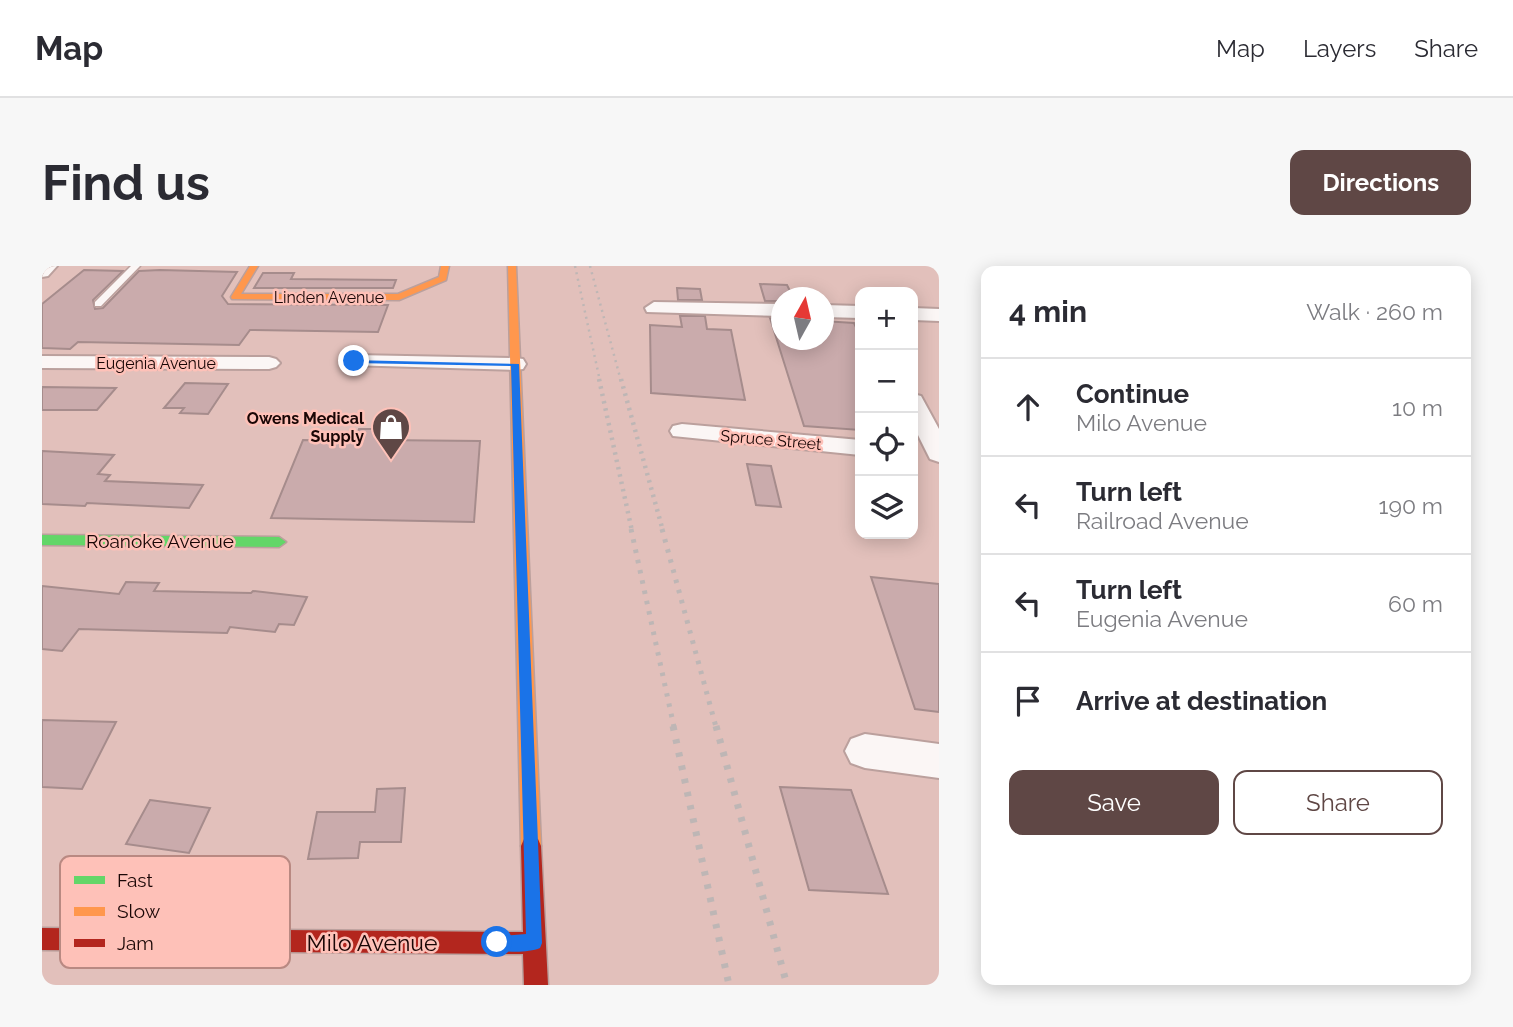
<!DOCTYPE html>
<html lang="en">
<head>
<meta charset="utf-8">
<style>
  body { margin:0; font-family:Raleway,sans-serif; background:#f7f7f7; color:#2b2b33 }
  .controls { position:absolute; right:21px; top:21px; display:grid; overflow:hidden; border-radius:14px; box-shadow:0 4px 18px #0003 }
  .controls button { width:63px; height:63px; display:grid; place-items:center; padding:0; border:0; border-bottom:2px solid #e1e1e2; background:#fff; color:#2b2b33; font:35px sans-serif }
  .compass { position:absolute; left:729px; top:21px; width:63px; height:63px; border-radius:50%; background:#fff; box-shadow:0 4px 18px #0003; rotate:8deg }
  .stop { position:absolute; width:21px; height:21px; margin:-16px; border:5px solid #1a73e8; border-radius:50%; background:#fff }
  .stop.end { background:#1a73e8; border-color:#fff; box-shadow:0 2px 7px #0008 }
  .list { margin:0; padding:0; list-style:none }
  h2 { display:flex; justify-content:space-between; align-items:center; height:91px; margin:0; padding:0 28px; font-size:30px }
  h2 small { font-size:23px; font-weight:400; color:#7c7c81 }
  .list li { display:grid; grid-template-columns:46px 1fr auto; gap:21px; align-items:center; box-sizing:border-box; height:98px; padding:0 28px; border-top:2px solid #e1e1e2 }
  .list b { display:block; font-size:26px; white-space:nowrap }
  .list p { margin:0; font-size:23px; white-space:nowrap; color:#7c7c81 }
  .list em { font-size:23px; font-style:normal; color:#7c7c81 }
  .actions { display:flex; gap:14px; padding:21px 28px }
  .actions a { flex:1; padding:16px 0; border:2px solid #5f4745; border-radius:14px; text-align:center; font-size:24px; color:#5f4745 }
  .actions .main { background:#5f4745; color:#fff }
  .icon { flex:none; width:38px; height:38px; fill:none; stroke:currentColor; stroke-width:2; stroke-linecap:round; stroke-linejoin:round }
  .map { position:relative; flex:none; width:897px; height:719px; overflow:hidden; border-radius:14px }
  header { display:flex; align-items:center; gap:42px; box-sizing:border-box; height:98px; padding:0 35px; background:#fff; border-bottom:2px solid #e1e1e2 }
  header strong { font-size:33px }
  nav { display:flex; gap:38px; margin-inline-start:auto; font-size:24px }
  .intro { display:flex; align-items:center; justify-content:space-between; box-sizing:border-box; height:168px; padding:0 42px }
  h1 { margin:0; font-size:49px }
  .button { padding:18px 32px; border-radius:14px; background:#5f4745; color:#fff; font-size:24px; font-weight:700 }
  main { display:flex; gap:42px; padding:0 42px }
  aside { flex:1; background:#fff; border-radius:14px; box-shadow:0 4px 18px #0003 }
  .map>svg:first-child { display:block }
  .building { fill:#caabac; stroke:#a68c8c; stroke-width:2 }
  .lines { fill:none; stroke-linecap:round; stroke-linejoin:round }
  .lane-casing { stroke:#bba09d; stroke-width:3 }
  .street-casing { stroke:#bba09d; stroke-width:4 }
  .fast-casing { stroke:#bba09d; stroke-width:3 }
  .slow-casing { stroke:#bba09d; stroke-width:3 }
  .jam-casing { stroke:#bba09d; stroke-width:3 }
  .lane { fill:#fbf6f5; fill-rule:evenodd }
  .street { fill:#fbf6f5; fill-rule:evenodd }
  .fast { fill:#63d668; fill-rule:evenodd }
  .slow { fill:#ff974d; fill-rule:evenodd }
  .jam { fill:#b3261e; fill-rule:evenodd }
  .rail-far3 { stroke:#beb6b5; stroke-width:2.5; stroke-dasharray:2 4.5; stroke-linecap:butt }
  .rail-far2 { stroke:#beb6b5; stroke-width:4.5; stroke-dasharray:2.5 5; stroke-linecap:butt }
  .rail-far1 { stroke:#beb6b5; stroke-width:5; stroke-dasharray:3.5 7; stroke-linecap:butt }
  .rail { stroke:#beb6b5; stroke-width:7; stroke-dasharray:4.5 9; stroke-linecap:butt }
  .route { fill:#1a73e8 }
  .labels { text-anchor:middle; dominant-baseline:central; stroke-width:5; stroke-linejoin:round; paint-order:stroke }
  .far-street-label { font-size:16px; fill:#190605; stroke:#fec1b8 }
  .far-poi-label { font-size:16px; font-weight:bold; fill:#190605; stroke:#fec1b8; text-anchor:end }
  .street-label { font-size:19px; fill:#190605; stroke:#fec1b8 }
  .near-street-label { font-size:23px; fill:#190605; stroke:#fec1b8 }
  .key { fill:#fec1b8; stroke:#b98982; stroke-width:2 }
  .key-label { font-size:19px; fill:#190605 }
</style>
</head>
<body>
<header>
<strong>Map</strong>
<nav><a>Map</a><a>Layers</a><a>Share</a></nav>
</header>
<div class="intro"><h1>Find us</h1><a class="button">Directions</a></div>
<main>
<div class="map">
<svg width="897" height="719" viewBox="0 0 897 719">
  <rect width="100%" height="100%" fill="#e2c0bb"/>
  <path class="building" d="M42 4 81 5 51 34 53 43 61 42 97 5 118 4 195 6 180 30 186 38 346 39 336 66 208 64 197 79 36 76 28 83 0 82V38Z
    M221 7H252L249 13 354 14 351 22H212Z
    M718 18 745 19 750 29 767 32H739V35H723Z
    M635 22 658 23 660 34H636Z
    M638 50H663L665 63 689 64 703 134 609 127 608 59 640 61Z
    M728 52 739 53V74H781V55L812 57 818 70V164L762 160Z
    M143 117 186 118 166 148 138 147 142 142H122Z
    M0 121 74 122 55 144H0Z
    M317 163H340L337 174 438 175 432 256 229 252 261 174 313 175Z
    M0 185 72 189 56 208 68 209 63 215 161 219 147 242 45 237 43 240 0 238Z
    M705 198 729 200 739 241 714 239Z
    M829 311 897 318V446L873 443Z
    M84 316 117 317 112 325 209 327 211 325 265 331 252 359 237 358 233 366 188 361 185 367 37 363 20 385 0 383V320L77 328Z
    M0 454 74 456 40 523 0 521Z
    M738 521 809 524 846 628 767 624Z
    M363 522 359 576H318L316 592 266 593 275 546H333L335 523Z
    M108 534 168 542 147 587 84 578Z"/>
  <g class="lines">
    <defs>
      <path id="lane" d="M89 0H98L59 40H53V36Z"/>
      <path id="street" d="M0 0H15L6 10 0 11Z
        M612 36 740 38V50L605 46 603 42Z
        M782 39 818 40V52L782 51Z
        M871 42 897 43V55L871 54Z
        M312 89 473 92 481 93 484 98 481 103 473 104 305 99 301 95 305 91Z
        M0 90 227 91 234 93 238 97 234 101 227 103 0 102Z
        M871 128 879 130 897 163V196L888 193 871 159Z
        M640 158 818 174V189L631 170 628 165 631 160Z
        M823 468 897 478V512L823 502 809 497 803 485 809 473Z"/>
      <path id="fast" d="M0 269 237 271 244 276 237 281 0 279Z"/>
      <path id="slow" d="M208 0H216L199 28H356L397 11 399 0H407L404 14 357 34 190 33 189 31Z
        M466 0H474L499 580 496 587 489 590 482 587 479 580Z"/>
      <path id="jam" d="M489 570 496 573 499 580 506 719H482L481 688 0 684V662L481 666 479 580 482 573Z"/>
    </defs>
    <use href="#lane" class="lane-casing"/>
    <use href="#street" class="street-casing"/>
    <use href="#fast" class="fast-casing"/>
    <use href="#slow" class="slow-casing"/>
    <use href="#jam" class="jam-casing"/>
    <use href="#lane" class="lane"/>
    <use href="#street" class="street"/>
    <use href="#fast" class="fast"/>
    <use href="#slow" class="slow"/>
    <use href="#jam" class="jam"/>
    <path class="rail-far3" d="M533 0 558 115
      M548 0 579 115"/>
    <path class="rail-far2" d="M557 113 590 265
      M579 113 621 265"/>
    <path class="rail-far1" d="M589 263 632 461
      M620 263 674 461"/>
    <path class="rail" d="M631 460 687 719
      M674 460 745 719"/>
  </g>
  <path class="route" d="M309 94 477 98 500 677 498 682C486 687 461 687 449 682L446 676 449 671 484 668 469 100 312 97Z"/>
  <defs>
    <symbol id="shop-pin" viewBox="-11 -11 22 30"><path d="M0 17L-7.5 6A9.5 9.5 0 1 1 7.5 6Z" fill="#5f4745" stroke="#fec1b8"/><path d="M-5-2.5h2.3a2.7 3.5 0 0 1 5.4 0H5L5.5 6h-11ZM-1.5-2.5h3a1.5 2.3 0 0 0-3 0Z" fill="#fff"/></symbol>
  </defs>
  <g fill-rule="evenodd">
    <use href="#shop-pin" x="327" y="139" width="44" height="60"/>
  </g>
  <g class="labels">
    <g class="far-street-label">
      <text x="287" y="31">Linden Avenue</text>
      <text x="114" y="97">Eugenia Avenue</text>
      <text transform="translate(729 174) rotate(5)">Spruce Street</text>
    </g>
    <g class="far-poi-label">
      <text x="322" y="152">Owens Medical<tspan x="322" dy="18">Supply</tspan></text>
    </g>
    <g class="street-label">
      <text x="118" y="275">Roanoke Avenue</text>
    </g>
    <g class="near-street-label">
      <text x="330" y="676">Milo Avenue</text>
    </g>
  </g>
  <rect x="18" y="590" width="230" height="112" rx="10" class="key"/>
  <rect x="32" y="610" width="31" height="8" fill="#63d668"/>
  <rect x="32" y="641" width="31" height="9" fill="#ff974d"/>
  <rect x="32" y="673" width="31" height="8" fill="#b3261e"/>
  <g class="key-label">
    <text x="75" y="621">Fast</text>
    <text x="75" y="652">Slow</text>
    <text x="75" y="684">Jam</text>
  </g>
</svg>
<div class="controls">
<button>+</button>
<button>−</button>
<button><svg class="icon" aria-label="locate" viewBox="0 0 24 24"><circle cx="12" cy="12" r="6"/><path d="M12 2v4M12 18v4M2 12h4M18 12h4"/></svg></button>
<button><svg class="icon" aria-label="layers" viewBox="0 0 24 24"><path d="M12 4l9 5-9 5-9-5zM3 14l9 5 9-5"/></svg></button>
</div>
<svg class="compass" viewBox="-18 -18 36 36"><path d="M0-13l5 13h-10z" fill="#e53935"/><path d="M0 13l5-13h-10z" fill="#7c7c81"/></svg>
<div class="stop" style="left:455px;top:676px"></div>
<div class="stop end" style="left:312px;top:95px"></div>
</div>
<aside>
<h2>4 min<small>Walk · 260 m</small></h2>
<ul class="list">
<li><svg class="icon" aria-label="ahead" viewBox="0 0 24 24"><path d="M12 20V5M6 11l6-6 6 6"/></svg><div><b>Continue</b><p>Milo Avenue</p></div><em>10 m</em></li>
<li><svg class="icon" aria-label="left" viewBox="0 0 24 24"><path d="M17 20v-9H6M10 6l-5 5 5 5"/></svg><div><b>Turn left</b><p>Railroad Avenue</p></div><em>190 m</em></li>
<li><svg class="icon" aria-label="left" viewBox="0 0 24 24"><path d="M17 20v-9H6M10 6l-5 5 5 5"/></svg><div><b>Turn left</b><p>Eugenia Avenue</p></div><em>60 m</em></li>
<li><svg class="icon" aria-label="arrive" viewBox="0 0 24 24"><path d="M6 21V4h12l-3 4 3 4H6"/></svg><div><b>Arrive at destination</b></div></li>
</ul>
<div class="actions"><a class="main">Save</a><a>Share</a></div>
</aside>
</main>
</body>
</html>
